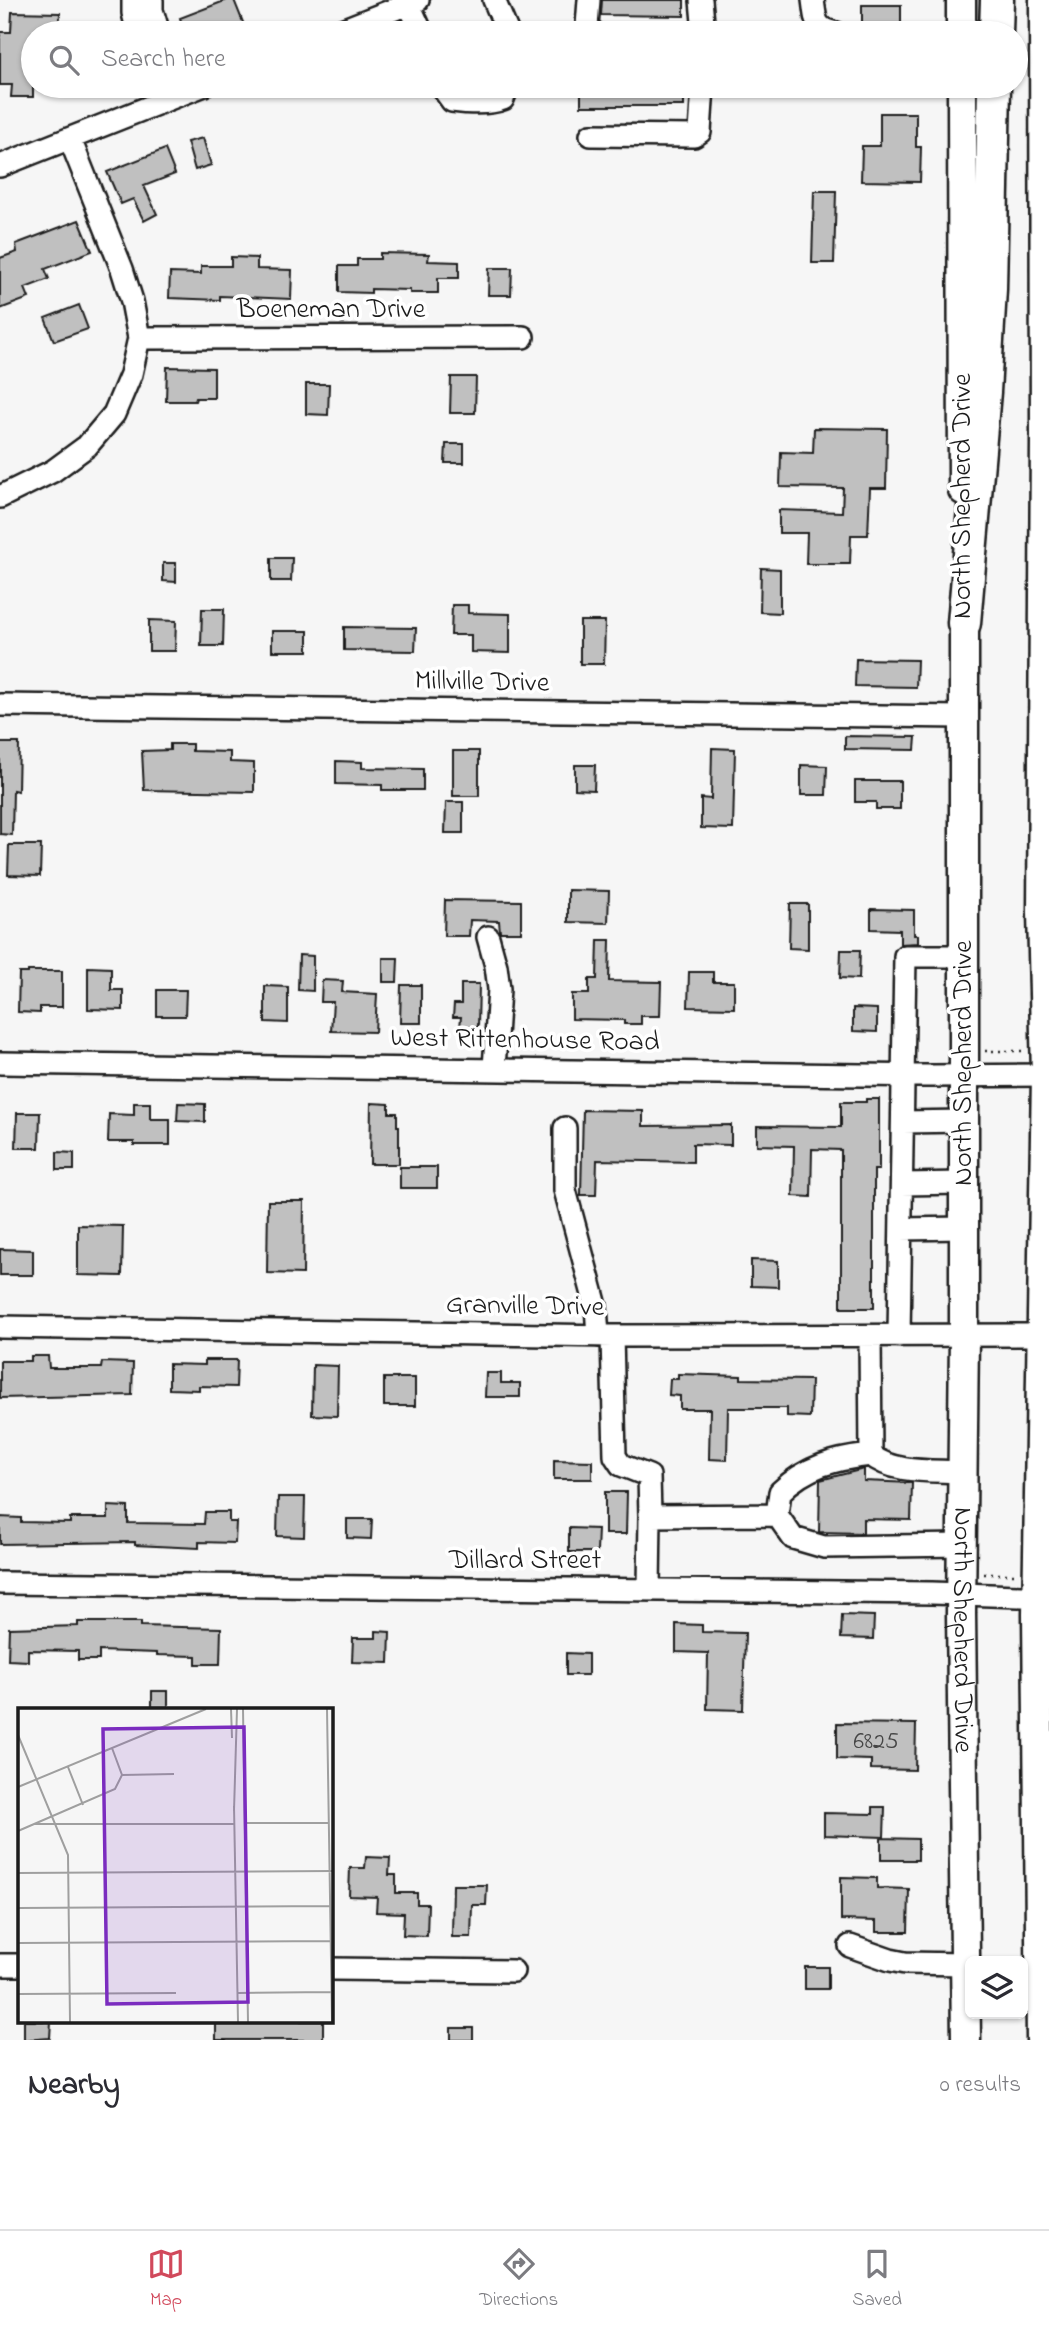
<!DOCTYPE html>
<html lang="en">
<head>
<meta charset="utf-8">
<style>
  body { margin:0; font-family:"Indie Flower",sans-serif; background:#f2f2f3; color:#2b2b33 }
  .controls { position:absolute; right:21px; bottom:21px; display:grid; overflow:hidden; border-radius:10px; box-shadow:0 2px 5px #0004 }
  .controls button { width:63px; height:63px; display:grid; place-items:center; padding:0; border:0; border-bottom:2px solid #e1e1e2; background:#fff; color:#2b2b33; font:35px sans-serif }
  .list { margin:0; padding:0; list-style:none }
  h2 { display:flex; justify-content:space-between; align-items:center; height:91px; margin:0; padding:0 28px; font-size:30px }
  h2 small { font-size:23px; font-weight:400; color:#7c7c81 }
  .icon { flex:none; width:38px; height:38px; fill:none; stroke:currentColor; stroke-width:2; stroke-linecap:round; stroke-linejoin:round }
  .map { position:relative; flex:none; width:1049px; height:2040px; overflow:hidden }
  .search { position:absolute; background:#fff; box-shadow:0 2px 5px #0004; left:21px; right:21px; top:21px; height:77px; display:flex; align-items:center; gap:18px; box-sizing:border-box; padding:0 24px; border-radius:38px; color:#7c7c81; font-size:26px }
  .sheet { height:189px; background:#fff }
  nav { display:flex; justify-content:space-around; align-items:center; box-sizing:border-box; height:98px; border-top:2px solid #e1e1e2; background:#fff; font-size:19px; color:#7c7c81 }
  nav a { display:grid; justify-items:center; gap:4px }
  nav .on { color:#d1495b }
  .map>svg:first-child { display:block }
  .building { fill:#c0c0c0; stroke:#1c1c1c; stroke-width:2 }
  .lines { fill:none; stroke-linecap:round; stroke-linejoin:round }
  .minor-casing { stroke:#1c1c1c; stroke-width:26 }
  .major-casing { stroke:#1c1c1c; stroke-width:33 }
  .highway-casing { stroke:#1c1c1c; stroke-width:37 }
  .path { stroke:#1c1c1c; stroke-width:2.5; stroke-dasharray:2 5; stroke-linecap:butt }
  .minor { stroke:#fff; stroke-width:21 }
  .major { stroke:#fff; stroke-width:28 }
  .highway { stroke:#fff; stroke-width:32 }
  .labels { text-anchor:middle; dominant-baseline:central; stroke-width:7; stroke-linejoin:round; paint-order:stroke }
  .number-label { font-size:24px; fill:#454545 }
  .street-label { font-size:28px; fill:#1c1c1c; stroke:#fff }
  .inset-road { fill:none; stroke:#9f9f9f; stroke-width:2 }
  .view { fill:#7b2cbf; fill-opacity:0.15; stroke:#7b2cbf; stroke-width:3.5 }
  .inset-edge { fill:none; stroke:#1c1c1c; stroke-width:3.5 }
</style>
</head>
<body>
<div class="map">
<svg width="1049" height="2040" viewBox="0 0 1049 2040">
  <rect width="100%" height="100%" fill="#f6f6f6"/>
  <filter id="ink" filterUnits="userSpaceOnUse"><feTurbulence type="fractalNoise" baseFrequency=".0143" numOctaves="2"/><feDisplacementMap in="SourceGraphic" scale="14" xChannelSelector="R" yChannelSelector="G"/><feConvolveMatrix kernelMatrix="1 2 1 2 8 2 1 2 1" color-interpolation-filters="sRGB"/></filter>
  <g filter="url(#ink)">
    <path class="building" d="M227 0H234L244 25 223 33H185L180 18Z
      M602 0H684V16L601 15Z
      M862 5H901V25H862Z
      M12 12 60 13 59 33H33V97H11L12 85H0V32H11Z
      M581 86H684V106H581Z
      M880 113H916V147H921L920 182 861 181 862 146H880Z
      M203 138 211 165 195 170 187 142Z
      M165 149 175 174 144 186 157 214 144 221 133 199 121 204 107 172Z
      M814 191H836L834 263H812Z
      M79 220 92 251 45 269 49 279 25 288 29 298 0 309V258L17 252 16 244Z
      M380 253 429 254 428 261 459 262V278H438V293H410V290L371 289V293L339 292V266H357V259H380Z
      M231 257 257 258V269L292 270 291 299 220 296V300L169 298 170 273 201 274V266H231Z
      M489 268H512L511 295H488Z
      M79 305 88 329 54 341 45 318Z
      M167 367 214 368V398H196L195 401H166Z
      M451 377H476L475 413H450Z
      M306 384H329L328 415 306 414Z
      M814 428 887 429 886 488H870L868 535H851L850 564H806L807 533H779V510L842 512 843 488 780 487 781 452 813 453Z
      M446 444H464V463H445Z
      M271 558H292L291 581H271Z
      M163 563H176V582L163 581Z
      M761 568 780 569V613L760 612Z
      M452 605H468V613L510 614V653L471 652V635H451Z
      M202 609H224L223 646H201Z
      M149 620 176 621 175 651H149Z
      M580 621H605L604 664H580Z
      M344 627 416 628 415 651 344 650Z
      M272 631H308V651H272Z
      M856 659 917 660 916 687 855 686Z
      M845 736 916 737 915 750 845 749Z
      M0 743H19L18 791 13 790 12 835 0 834Z
      M170 744H192V751L230 752V762L254 763V792L144 790 142 751 170 750Z
      M712 748 735 749 733 829 701 828V798L711 799Z
      M453 751H479V796H453Z
      M336 761 362 762V768L423 769V790H382V785L336 784Z
      M575 765H595L594 790 575 789Z
      M801 765 827 766 826 795H801Z
      M855 781H900V809H876V802H855Z
      M446 802H463V833H445Z
      M9 845H41L40 876 8 875Z
      M568 890 609 891 608 923 568 922Z
      M445 900 521 901V932H500L499 921 470 920 469 936H444Z
      M790 904H808V949L789 948Z
      M871 909 914 910V935H918V943L900 944V930L871 929Z
      M598 940H610L609 981 661 982 660 1016H641V1024H624V1020L572 1019V994H589V979H597Z
      M841 950H860L859 979 840 978Z
      M299 955 313 956V991L298 990Z
      M383 958H398L397 982H383Z
      M88 967 111 968V990H123V1010L88 1009Z
      M28 971H62V1007H40V1013L18 1012 19 973H28Z
      M689 972H713V982H734V1008L688 1007Z
      M322 980 343 981 342 992 377 994 375 1032 331 1031 333 1002H321Z
      M461 984H479L478 1027H460L461 1017H453L454 1004H461Z
      M401 985H421V1023H400Z
      M265 986 288 987V1023L265 1022Z
      M157 990H186L185 1016H157Z
      M853 1008 877 1009V1032L853 1031Z
      M866 1099H879V1170H874V1308H841V1150L812 1149 811 1197 793 1196 794 1146 757 1145V1126L841 1127V1102H866Z
      M134 1103H150V1119H170V1145H134V1142H108L109 1114 134 1115Z
      M178 1103 205 1104V1122L177 1121Z
      M371 1103 389 1104V1113H397V1126H399V1164H370Z
      M583 1110 643 1111V1126L731 1125V1145L693 1144V1162L597 1160 596 1195H581Z
      M17 1113H40L39 1148H16Z
      M57 1152 74 1153V1170H57Z
      M400 1167H437V1188H400Z
      M268 1201H304L303 1274 267 1273Z
      M78 1225 123 1226 122 1276 78 1275Z
      M0 1249 33 1250V1275H0Z
      M751 1260 778 1261V1287L751 1286Z
      M31 1356H48L49 1368H101L102 1362 133 1363 132 1395 0 1398V1361H31Z
      M205 1360H237L236 1387 199 1386V1390L169 1389V1364L205 1365Z
      M313 1365 338 1366 337 1416 312 1415Z
      M486 1373H501V1383H520V1397H485Z
      M678 1374 741 1376V1379L811 1380 810 1417 787 1416V1408H728L727 1460 709 1459 710 1409H680V1396L669 1395 670 1379H678Z
      M384 1378H415V1406H384Z
      M554 1460 592 1461V1479H554Z
      M864 1469V1481L912 1483 911 1520 863 1519V1533L819 1532 820 1480Z
      M605 1492H627L626 1534H605Z
      M278 1497H305L304 1537 277 1536Z
      M108 1506 128 1507V1523L204 1524 205 1512H229V1522H236L235 1543 199 1542V1548L135 1545V1542L0 1544V1517L21 1518V1522L70 1523V1518H108Z
      M347 1519H372L371 1539 347 1538Z
      M569 1528 598 1529 597 1552H569Z
      M842 1615 874 1616 873 1639 841 1638Z
      M78 1622H141V1626L221 1628 220 1664H196V1656L157 1655V1653L99 1651V1660H78V1651L28 1650V1661L8 1660 9 1628 78 1626Z
      M676 1624 702 1625V1632L745 1633 743 1710 707 1709 708 1653 676 1652Z
      M376 1631 390 1632 389 1663 352 1662 353 1638H376Z
      M566 1653 588 1654V1675H566Z
      M152 1691H168V1708H152Z
      M837 1723 916 1724 915 1770 871 1769V1760L837 1759Z
      M873 1807H885L884 1837 824 1835V1813L873 1814Z
      M881 1838 918 1839V1860H881Z
      M366 1857 390 1858 389 1875H396V1893H417V1904H428L427 1936 403 1935 404 1913 376 1912 377 1897 349 1896 350 1868H365Z
      M841 1877 877 1878V1888L909 1889 908 1932H876V1921L841 1920Z
      M453 1885H487L486 1905H472L471 1937H452Z
      M805 1967H828V1989H805Z
      M24 2021H51L50 2038 24 2040Z
      M216 2021H323V2040H216Z
      M451 2028H473V2040H451Z"/>
    <g class="lines">
      <defs>
        <path id="minor" d="M133 0V13L138 33
          M152 0V10L159 33
          M407 0 422 33
          M494 0 508 33
          M589 0 587 26 594 33
          M701 0 704 33
          M813 0C816 21 814 28 836 33
          M334 33 418 0
          M441 86 452 101C467 103 488 105 503 99L508 86
          M591 135 694 136 700 132 703 86
          M0 166 202 86
          M139 338 523 337
          M0 497 53 471 87 446 114 414 131 374 139 338 132 301 122 269 70 139
          M0 705 963 717
          M488 937 496 966 499 989 494 1069
          M0 1063 933 1076 1049 1075
          M903 1122 964 1121
          M565 1128V1190L596 1306 598 1336
          M902 1184 964 1183
          M901 1229 964 1228
          M0 1327 612 1336 1049 1335
          M612 1336 615 1456 621 1465 649 1476 650 1516
          M870 1336 871 1455
          M899 1336 905 956H964
          M962 1545 824 1547 793 1538 777 1515 780 1492C806 1466 835 1459 871 1455 893 1474 934 1470 962 1472
          M0 1583 932 1593 1049 1597
          M649 1589 650 1516 777 1515
          M850 1946 890 1960 905 1963 966 1964
          M0 1965H19
          M331 1969 513 1971"/>
        <g id="major">
          <path d="M961 0V33"/>
          <path d="M962 86 963 490"/>
          <path id="s1" d="M964 601V1336L961 1613 966 2040"/>
          <path d="M1041 2040 1037 1614 1046 1075 1042 912 1045 437 1044 0"/>
        </g>
        <path id="highway" d="M996 33 997 0
          M964 623 984 392 990 289 994 86"/>
      </defs>
      <use href="#minor" class="minor-casing"/>
      <use href="#major" class="major-casing"/>
      <use href="#highway" class="highway-casing"/>
      <path class="path" d="M985 1051H1022
        M984 1574H1016"/>
      <use href="#minor" class="minor"/>
      <use href="#major" class="major"/>
      <use href="#highway" class="highway"/>
    </g>
  </g>
  <g class="labels">
    <g class="number-label">
      <text x="876" y="1742">6825</text>
    </g>
    <g class="street-label">
      <text x="331" y="310">Boeneman Drive</text>
      <text transform="translate(963 496) rotate(-90)">North Shepherd Drive</text>
      <text transform="translate(482 683) rotate(1)">Millville Drive</text>
      <text transform="translate(525 1041) rotate(1)">West Rittenhouse Road</text>
      <text transform="translate(964 1063) rotate(-90)">North Shepherd Drive</text>
      <text transform="translate(525 1307) rotate(1)">Granville Drive</text>
      <text x="525" y="1561">Dillard Street</text>
      <text stroke="none"><textPath href="#s1" startOffset="1029">North Shepherd Drive</textPath></text>
    </g>
  </g>
  <g transform="translate(18 1708)">
    <rect width="315" height="315" fill="#f6f6f6"/>
    <path class="inset-road" d="M213 1 214 30M225 1 230 314M309 1 314 314M0 27 50 147 52 314M50 59 65 97M104 67 156 66M0 79 188 1M216 98 220 314M216 103 219 1M228 115H311M17 116H216M0 123 97 81 104 67 94 40M0 165 315 163M0 200 312 198M0 235 313 233M220 285 313 284M0 286 158 285"/>
    <path class="view" d="M226 19 230 294 89 296 85 21Z"/>
    <rect width="315" height="315" class="inset-edge"/>
  </g>
</svg>
<div class="controls">
<button><svg class="icon" aria-label="layers" viewBox="0 0 24 24"><path d="M12 4l9 5-9 5-9-5zM3 14l9 5 9-5"/></svg></button>
</div>
<div class="search"><svg class="icon" aria-label="search" viewBox="0 0 24 24"><circle cx="10" cy="10" r="6"/><path d="M15 15l6 6"/></svg>Search here</div>
</div>
<section class="sheet">
<h2>Nearby<small>0 results</small></h2>
<ul class="list">
</ul>
</section>
<nav>
<a class="on"><svg class="icon" aria-label="map" viewBox="0 0 24 24"><path d="M3 6l6-2 6 2 6-2v14l-6 2-6-2-6 2zM9 4v14M15 6v14"/></svg>Map</a>
<a><svg class="icon" aria-label="directions" viewBox="0 0 24 24"><path d="M12 3l9 9-9 9-9-9zM9 14v-3h6M13 9l2 2-2 2"/></svg>Directions</a>
<a><svg class="icon" aria-label="saved" viewBox="0 0 24 24"><path d="M7 4h10v16l-5-4-5 4z"/></svg>Saved</a>
</nav>
</body>
</html>
